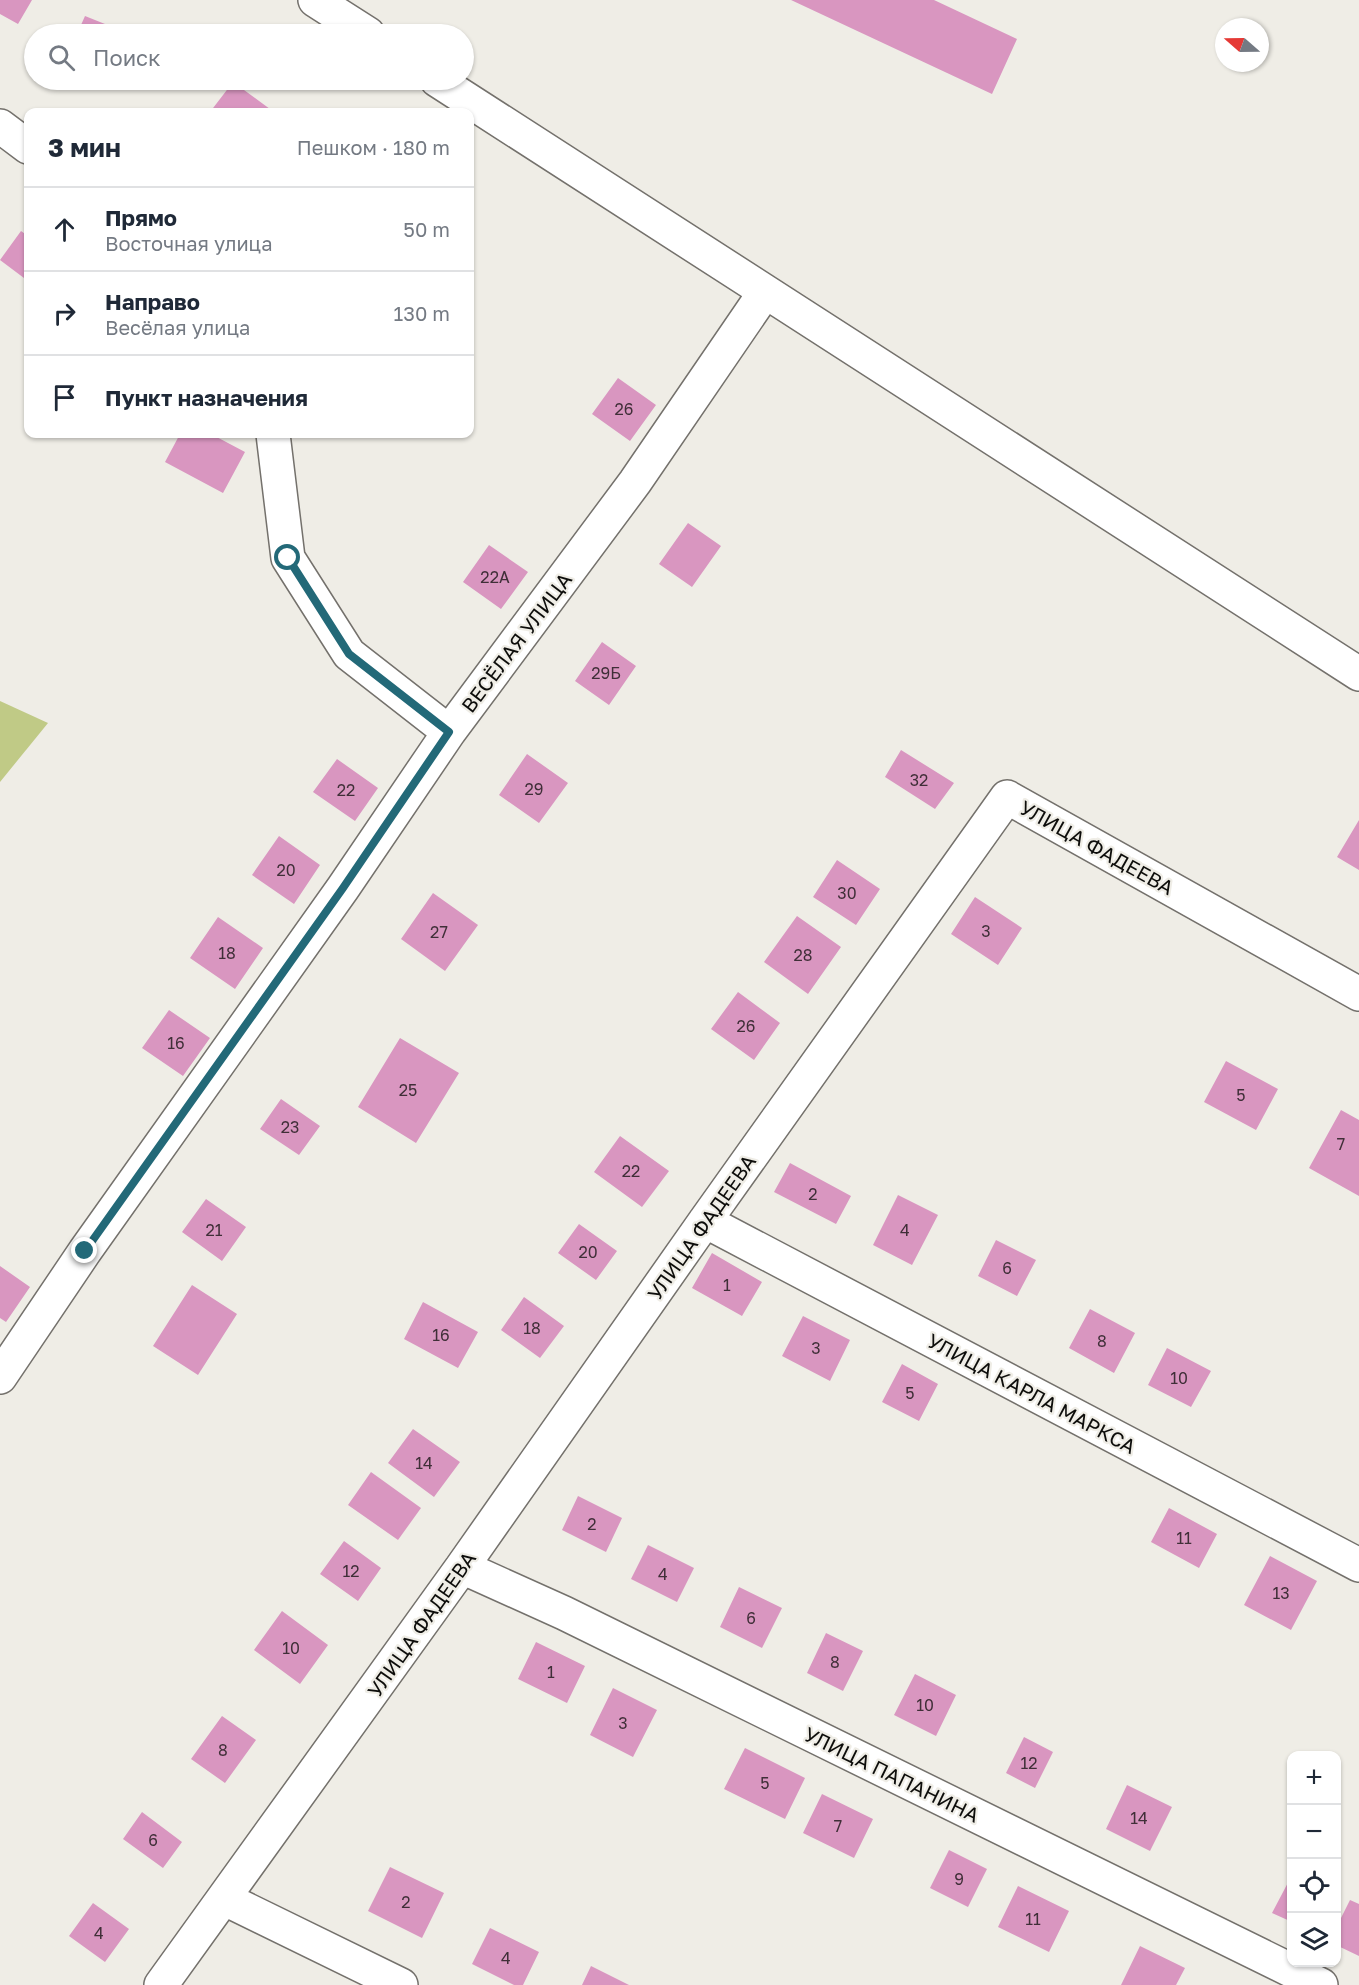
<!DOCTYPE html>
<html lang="ru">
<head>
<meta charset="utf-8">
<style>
  body { margin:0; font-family:"Golos Text",sans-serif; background:#f2f2f3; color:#1f2937 }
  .controls { position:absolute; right:18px; bottom:18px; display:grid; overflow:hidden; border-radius:12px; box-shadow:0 2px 4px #0004 }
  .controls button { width:54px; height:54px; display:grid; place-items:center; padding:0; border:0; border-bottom:2px solid #e0e1e3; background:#fff; color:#1f2937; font:30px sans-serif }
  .compass { position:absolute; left:1215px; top:18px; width:54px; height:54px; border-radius:50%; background:#fff; box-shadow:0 2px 4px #0004; rotate:290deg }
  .stop { position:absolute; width:18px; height:18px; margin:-14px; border:4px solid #236978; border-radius:50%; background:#fff }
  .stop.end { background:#236978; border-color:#fff; box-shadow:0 2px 6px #0008 }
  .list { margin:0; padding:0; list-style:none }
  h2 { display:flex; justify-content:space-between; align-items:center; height:78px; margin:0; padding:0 24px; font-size:26px }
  h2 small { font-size:20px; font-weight:400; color:#747a83 }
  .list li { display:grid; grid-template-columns:39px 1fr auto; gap:18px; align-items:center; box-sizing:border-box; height:84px; padding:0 24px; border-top:2px solid #e0e1e3 }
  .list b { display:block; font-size:22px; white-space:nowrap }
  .list p { margin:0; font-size:20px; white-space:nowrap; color:#747a83 }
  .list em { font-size:20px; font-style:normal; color:#747a83 }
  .icon { flex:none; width:33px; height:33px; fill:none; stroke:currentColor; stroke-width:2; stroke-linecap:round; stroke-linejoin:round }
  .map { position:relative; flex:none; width:1359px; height:1985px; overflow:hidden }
  .search { position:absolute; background:#fff; box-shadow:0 2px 4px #0004; left:24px; top:24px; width:450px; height:66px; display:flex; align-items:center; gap:15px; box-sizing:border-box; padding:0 21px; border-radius:33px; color:#747a83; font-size:22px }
  .panel { position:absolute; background:#fff; box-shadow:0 2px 4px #0004; left:24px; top:108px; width:450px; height:330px; border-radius:12px }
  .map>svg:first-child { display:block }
  .green { fill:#c0ca86 }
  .building { fill:#d996c0 }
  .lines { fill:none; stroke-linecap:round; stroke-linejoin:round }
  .minor-casing { stroke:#74716c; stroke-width:36 }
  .minor { stroke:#fff; stroke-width:33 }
  .route { stroke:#236978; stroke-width:8 }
  .labels { text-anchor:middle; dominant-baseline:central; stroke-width:4.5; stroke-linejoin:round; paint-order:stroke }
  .number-label { font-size:16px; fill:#402f38 }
  .street-label { font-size:20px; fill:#0d0d0b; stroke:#efede6 }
</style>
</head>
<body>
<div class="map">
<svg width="1359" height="1985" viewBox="0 0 1359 1985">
  <rect width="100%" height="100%" fill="#efede6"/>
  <path class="green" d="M0 701 48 723 0 782Z"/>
  <path class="building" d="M0 0H32L18 24 0 14Z
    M791 0H934L1017 39 992 94Z
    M85 16 130 34H77Z
    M233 82 274 112H210Z
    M21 231 28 236V281L0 260Z
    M618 378 656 405 630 441 592 414Z
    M180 434H211L245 452 223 493 165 462Z
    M688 523 721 546 692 587 659 564Z
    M489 545 528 572 501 609 463 582Z
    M602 642 636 666 609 705 575 681Z
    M901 750 954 783 935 809 885 777Z
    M527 754 568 783 539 823 499 795Z
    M337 759 378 788 355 821 313 792Z
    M1359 820V870L1337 857Z
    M279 836 320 865 294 904 252 875Z
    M837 860 880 889 856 925 813 897Z
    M433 893 478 925 445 971 401 939Z
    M975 897 1022 928 998 965 951 934Z
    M797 916 841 947 808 994 764 962Z
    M218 917 263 948 235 989 190 958Z
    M738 992 780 1023 754 1060 711 1029Z
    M169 1010 210 1038 183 1076 142 1048Z
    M400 1038 459 1073 416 1143 358 1107Z
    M1226 1061 1278 1089 1256 1130 1204 1102Z
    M281 1099 320 1126 299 1155 260 1129Z
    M1341 1110 1359 1120V1196L1309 1168Z
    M620 1136 669 1171 642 1207 594 1172Z
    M790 1163 851 1196 836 1224 774 1192Z
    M898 1195 938 1215 912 1265 873 1245Z
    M206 1199 246 1227 222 1261 182 1232Z
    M579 1224 617 1251 596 1280 558 1253Z
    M996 1240 1036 1260 1017 1296 978 1276Z
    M712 1253 762 1282 742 1316 692 1288Z
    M0 1266 30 1287 6 1322 0 1318Z
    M192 1285 237 1314 198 1375 153 1346Z
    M524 1297 564 1326 540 1358 501 1330Z
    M423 1302 478 1332 458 1368 404 1339Z
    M1090 1309 1135 1333 1114 1373 1069 1348Z
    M803 1316 850 1340 830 1381 782 1356Z
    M1167 1348 1211 1371 1191 1407 1148 1385Z
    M902 1364 938 1384 919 1421 882 1402Z
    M413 1429 460 1462 434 1497 388 1463Z
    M371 1472 421 1508 398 1540 348 1505Z
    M578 1496 622 1518 606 1552 562 1530Z
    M1169 1508 1217 1534 1199 1568 1151 1542Z
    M344 1541 381 1568 358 1601 320 1574Z
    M648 1545 694 1568 677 1602 631 1579Z
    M1270 1556 1317 1581 1291 1630 1244 1605Z
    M739 1587 782 1608 762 1648 720 1627Z
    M282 1611 328 1645 300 1684 254 1650Z
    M826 1633 863 1651 843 1691 807 1673Z
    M536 1642 585 1666 567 1703 518 1679Z
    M915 1674 956 1695 936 1736 894 1715Z
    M613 1688 657 1710 633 1757 590 1735Z
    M222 1716 256 1740 225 1783 191 1759Z
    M1024 1737 1053 1752 1035 1788 1006 1773Z
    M745 1748 805 1778 785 1819 724 1789Z
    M1127 1785 1172 1807 1150 1851 1106 1829Z
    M822 1794 873 1819 854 1858 803 1833Z
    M142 1812 182 1842 163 1868 123 1839Z
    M949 1850 987 1869 968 1907 930 1888Z
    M390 1867 444 1893 422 1938 368 1911Z
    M1292 1875V1922L1272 1913Z
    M1018 1886 1069 1911 1049 1952 998 1927Z
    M1350 1900 1359 1904V1956L1336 1945V1928Z
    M93 1903 129 1929 105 1962 69 1936Z
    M490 1928 539 1952 523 1985H514L472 1964Z
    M1140 1946 1185 1968 1176 1985H1121Z
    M591 1966 629 1985H582Z"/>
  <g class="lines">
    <defs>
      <path id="minor" d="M315 0 368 34
        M437 80 1359 674
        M0 126 28 147
        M273 434 288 558 349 654 449 732
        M705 1221 1359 1565
        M0 1377 85 1251 343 888 449 732 635 482 765 292
        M462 1567 564 1613 1321 1985
        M225 1899 401 1985
        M161 1985 462 1567 705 1221 1007 797 1359 994"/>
    </defs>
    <use href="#minor" class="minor-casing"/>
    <use href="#minor" class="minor"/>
  </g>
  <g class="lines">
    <path class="route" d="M85 1251 343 888 449 732 349 654 288 558"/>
  </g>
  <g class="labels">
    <g class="number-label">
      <text x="624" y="409">26</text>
      <text x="495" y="577">22А</text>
      <text x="606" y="673">29Б</text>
      <text x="919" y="780">32</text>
      <text x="534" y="789">29</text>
      <text x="346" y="790">22</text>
      <text x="286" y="870">20</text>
      <text x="847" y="893">30</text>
      <text x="986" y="931">3</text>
      <text x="439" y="932">27</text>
      <text x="227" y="953">18</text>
      <text x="803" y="955">28</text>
      <text x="746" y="1026">26</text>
      <text x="176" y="1043">16</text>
      <text x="408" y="1090">25</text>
      <text x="1241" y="1095">5</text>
      <text x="290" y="1127">23</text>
      <text x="1341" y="1144">7</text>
      <text x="631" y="1171">22</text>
      <text x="813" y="1194">2</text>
      <text x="214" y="1230">21</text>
      <text x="905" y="1230">4</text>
      <text x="588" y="1252">20</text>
      <text x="1007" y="1268">6</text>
      <text x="727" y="1285">1</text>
      <text x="532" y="1328">18</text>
      <text x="441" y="1335">16</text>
      <text x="1102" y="1341">8</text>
      <text x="816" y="1348">3</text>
      <text x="1179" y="1378">10</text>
      <text x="910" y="1393">5</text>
      <text x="424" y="1463">14</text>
      <text x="592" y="1524">2</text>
      <text x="1184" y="1538">11</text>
      <text x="351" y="1571">12</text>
      <text x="663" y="1574">4</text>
      <text x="1281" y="1593">13</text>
      <text x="751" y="1618">6</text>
      <text x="291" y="1648">10</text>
      <text x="835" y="1662">8</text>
      <text x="551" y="1672">1</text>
      <text x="925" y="1705">10</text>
      <text x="623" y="1723">3</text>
      <text x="223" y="1750">8</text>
      <text x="1029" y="1763">12</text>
      <text x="765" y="1783">5</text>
      <text x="1139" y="1818">14</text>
      <text x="838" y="1826">7</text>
      <text x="153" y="1840">6</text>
      <text x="959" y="1879">9</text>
      <text x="406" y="1902">2</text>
      <text x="1033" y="1919">11</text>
      <text x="99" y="1933">4</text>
      <text x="506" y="1958">4</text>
    </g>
    <g class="street-label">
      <text transform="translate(516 642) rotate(-53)">ВЕСЁЛАЯ УЛИЦА</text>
      <text transform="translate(1097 847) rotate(29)">УЛИЦА ФАДЕЕВА</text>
      <text transform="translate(701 1227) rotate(-55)">УЛИЦА ФАДЕЕВА</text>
      <text transform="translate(1032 1393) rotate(28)">УЛИЦА КАРЛА МАРКСА</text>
      <text transform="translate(421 1624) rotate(-55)">УЛИЦА ФАДЕЕВА</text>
      <text transform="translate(892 1774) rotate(26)">УЛИЦА ПАПАНИНА</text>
    </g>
  </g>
</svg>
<div class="controls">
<button>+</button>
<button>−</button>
<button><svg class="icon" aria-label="locate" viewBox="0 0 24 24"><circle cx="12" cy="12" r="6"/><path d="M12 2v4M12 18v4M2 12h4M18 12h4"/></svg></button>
<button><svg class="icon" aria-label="layers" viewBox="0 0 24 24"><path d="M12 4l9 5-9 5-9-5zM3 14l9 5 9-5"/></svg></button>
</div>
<svg class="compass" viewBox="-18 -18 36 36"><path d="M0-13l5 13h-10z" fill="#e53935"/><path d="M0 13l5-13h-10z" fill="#747a83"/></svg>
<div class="stop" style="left:288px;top:558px"></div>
<div class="stop end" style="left:85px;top:1251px"></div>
<div class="search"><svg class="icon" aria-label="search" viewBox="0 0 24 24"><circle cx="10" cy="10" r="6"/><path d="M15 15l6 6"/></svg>Поиск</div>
<section class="panel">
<h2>3 мин<small>Пешком · 180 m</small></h2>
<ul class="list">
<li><svg class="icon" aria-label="ahead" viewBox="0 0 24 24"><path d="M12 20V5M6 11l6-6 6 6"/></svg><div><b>Прямо</b><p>Восточная улица</p></div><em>50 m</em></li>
<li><svg class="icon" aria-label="right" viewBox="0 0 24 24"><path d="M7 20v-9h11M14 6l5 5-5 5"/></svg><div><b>Направо</b><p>Весёлая улица</p></div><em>130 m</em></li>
<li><svg class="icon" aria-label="arrive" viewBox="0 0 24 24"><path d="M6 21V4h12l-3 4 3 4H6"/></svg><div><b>Пункт назначения</b></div></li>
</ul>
</section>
</div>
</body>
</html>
